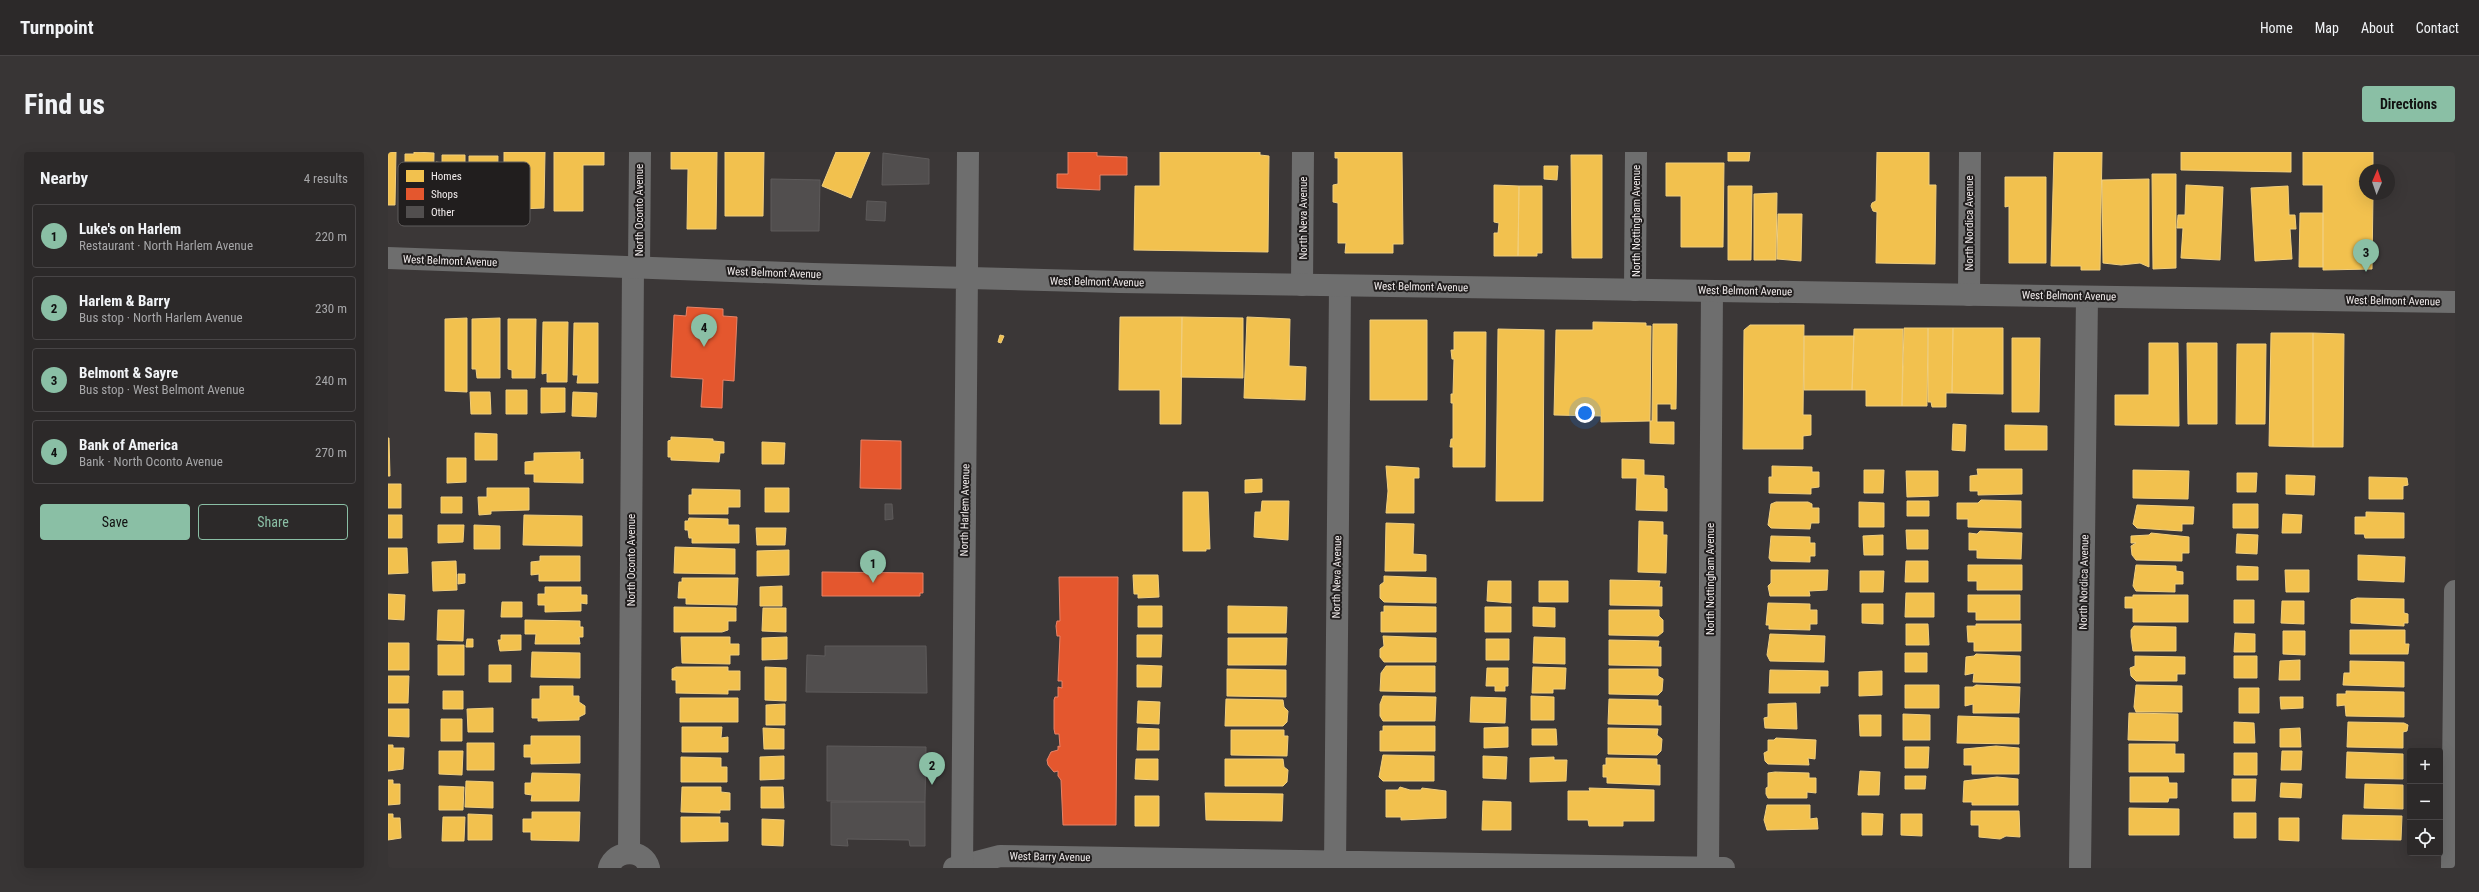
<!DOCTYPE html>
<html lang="en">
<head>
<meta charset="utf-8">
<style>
  body { margin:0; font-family:"Roboto Condensed",sans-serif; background:#383535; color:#f1f3f6 }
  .controls { position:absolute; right:12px; bottom:12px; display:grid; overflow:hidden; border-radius:4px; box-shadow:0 4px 16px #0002 }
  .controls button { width:36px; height:36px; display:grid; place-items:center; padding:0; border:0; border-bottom:1px solid #484546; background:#2c2929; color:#f1f3f6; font:20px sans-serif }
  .compass { position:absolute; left:1971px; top:12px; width:36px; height:36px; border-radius:50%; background:#2c2929; box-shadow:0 4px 16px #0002; rotate:2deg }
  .you { position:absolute; left:1197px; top:261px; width:14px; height:14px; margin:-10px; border:3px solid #fff; border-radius:50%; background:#1a73e8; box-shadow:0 0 0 6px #1a73e833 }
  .badge { display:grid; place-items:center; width:26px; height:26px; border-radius:50%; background:#8abfa5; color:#111; font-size:13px; font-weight:700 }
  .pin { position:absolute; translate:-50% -33px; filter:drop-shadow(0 1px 2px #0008) }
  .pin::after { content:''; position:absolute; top:21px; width:14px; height:12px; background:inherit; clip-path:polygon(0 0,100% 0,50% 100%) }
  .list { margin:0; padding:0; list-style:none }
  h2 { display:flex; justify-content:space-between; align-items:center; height:52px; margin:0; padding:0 16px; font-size:17px }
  h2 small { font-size:13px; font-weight:400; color:#a6a6a8 }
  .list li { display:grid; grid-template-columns:26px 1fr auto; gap:12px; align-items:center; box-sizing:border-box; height:64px; margin:0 8px 8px; padding:0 8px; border:1px solid #484546; border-radius:4px }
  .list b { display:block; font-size:15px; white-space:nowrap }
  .list p { margin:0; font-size:13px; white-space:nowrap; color:#a6a6a8 }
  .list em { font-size:13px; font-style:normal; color:#a6a6a8 }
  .actions { display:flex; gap:8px; padding:12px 16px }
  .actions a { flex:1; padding:9px 0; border:1px solid #8abfa5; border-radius:4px; text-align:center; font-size:14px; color:#8abfa5 }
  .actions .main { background:#8abfa5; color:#111 }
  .icon { flex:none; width:22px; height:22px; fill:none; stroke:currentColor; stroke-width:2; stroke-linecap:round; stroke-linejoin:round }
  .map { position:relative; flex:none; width:2067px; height:716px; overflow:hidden; border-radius:4px }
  header { display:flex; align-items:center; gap:24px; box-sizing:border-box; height:56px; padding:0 20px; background:#2c2929; border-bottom:1px solid #484546 }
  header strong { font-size:19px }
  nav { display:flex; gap:22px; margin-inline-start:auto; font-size:14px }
  .intro { display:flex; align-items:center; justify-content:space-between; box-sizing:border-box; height:96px; padding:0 24px }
  h1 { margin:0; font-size:28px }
  .button { padding:10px 18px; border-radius:4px; background:#8abfa5; color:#111; font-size:14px; font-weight:700 }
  main { display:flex; gap:24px; padding:0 24px }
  aside { flex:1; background:#2c2929; border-radius:4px; box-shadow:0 4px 16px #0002 }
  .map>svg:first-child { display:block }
  .homes { fill:#f2c14e; stroke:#f1ce7d }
  .shops { fill:#e4572e; stroke:#e88367 }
  .building { fill:#514e4e; stroke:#5e5b5b }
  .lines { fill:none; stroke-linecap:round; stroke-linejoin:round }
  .minor { stroke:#6e6e6e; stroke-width:22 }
  .major { stroke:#6e6e6e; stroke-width:22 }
  .labels { text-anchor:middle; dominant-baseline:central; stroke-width:4; stroke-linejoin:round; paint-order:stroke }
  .street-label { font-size:11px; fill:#f0ebeb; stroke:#211e1e }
  .key { fill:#211e1e; stroke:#5f5c5c; stroke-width:1 }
  .key-label { font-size:11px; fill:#f0ebeb }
</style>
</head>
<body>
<header>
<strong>Turnpoint</strong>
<nav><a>Home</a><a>Map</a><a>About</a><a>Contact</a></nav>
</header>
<div class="intro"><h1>Find us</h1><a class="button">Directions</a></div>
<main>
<aside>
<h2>Nearby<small>4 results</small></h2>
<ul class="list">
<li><span class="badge">1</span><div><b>Luke's on Harlem</b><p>Restaurant · North Harlem Avenue</p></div><em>220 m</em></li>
<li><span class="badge">2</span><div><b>Harlem &amp; Barry</b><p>Bus stop · North Harlem Avenue</p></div><em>230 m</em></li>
<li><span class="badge">3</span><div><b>Belmont &amp; Sayre</b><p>Bus stop · West Belmont Avenue</p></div><em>240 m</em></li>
<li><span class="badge">4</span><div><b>Bank of America</b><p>Bank · North Oconto Avenue</p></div><em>270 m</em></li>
</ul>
<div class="actions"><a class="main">Save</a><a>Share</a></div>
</aside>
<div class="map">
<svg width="2067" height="716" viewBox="0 0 2067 716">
  <rect width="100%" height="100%" fill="#3b3737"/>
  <path class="homes" d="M0 0H8L7 53H0Z
    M26 0 46 1 45 54H17V2H26Z
    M116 0H157L156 56 132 57V60H116Z
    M166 0H216V13H195V59H166Z
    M283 0H329L328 77H299L300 17H283Z
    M337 0H376L375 64H337Z
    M448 0H482L463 46 434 34Z
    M772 0H872V3L881 4 880 100 746 98 747 34H772Z
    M947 0H1014L1015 92H1005V101H957L958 91H950V51L945 50V33L950 32V6H947Z
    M1340 0H1362L1361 9H1340Z
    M1489 0H1541V33H1548L1547 112 1488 111 1489 60 1485 59 1483 54 1484 51 1488 49Z
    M1666 0H1714L1712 118H1693V114H1663Z
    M1793 0H1903V20L1793 18Z
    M1915 0H1985V18H1977V42H1985L1984 117 1935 118V33H1915Z
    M54 3H77V56H48V10L54 11Z
    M1183 3H1214V106H1184Z
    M81 4H110L109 56H81Z
    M1278 11H1336L1335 95H1293V44H1278Z
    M1156 14H1170L1169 28 1156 27Z
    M1764 22H1788V116L1765 117Z
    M1617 25H1658V111H1621V54L1617 55Z
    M1761 27V115L1752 111 1733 113 1715 111 1714 28Z
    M1106 33 1131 34 1130 104H1106V81H1110L1111 71 1106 70Z
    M1798 33 1835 35 1832 108 1793 106 1795 76H1789L1790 63H1797Z
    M1131 34H1154V101H1149V104H1130Z
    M1340 34H1364L1363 108H1340Z
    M1900 34 1901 63H1907L1908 77H1902L1904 107 1867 109 1863 36Z
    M1389 41 1388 108H1366V42Z
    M1912 61H1935V115H1911Z
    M1390 62H1414L1413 109 1389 107Z
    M732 165H794L793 272H772V238H731Z
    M794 165 855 166V226L793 225Z
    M859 165 902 167 901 214 918 215 917 248 856 246Z
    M79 166V240L57 239V167Z
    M112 166V226H89L88 217H84V167Z
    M120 167H148L147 226H124V218L120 217Z
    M982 168H1039V248H982Z
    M155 170H180L179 230H159V221L154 222Z
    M1205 170 1258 171V174H1263L1262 269 1213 270V264L1166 263 1168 178H1205Z
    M186 171H210V231H189L190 223H185Z
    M1265 172H1289L1288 257H1283V252H1269V270H1286V292L1262 291V269H1264Z
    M1362 173H1416L1415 263H1423V283L1415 284V297H1355L1356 178Z
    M1516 176H1540L1539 254H1514Z
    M1540 176H1565L1564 241H1558V255H1544L1543 250H1540Z
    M1565 176H1615V242L1564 241Z
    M1110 177 1156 178 1155 349H1108Z
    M1466 177H1515L1514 254H1478V238H1464Z
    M1066 180H1098L1097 315H1065V295H1062L1063 287H1065V251H1063V242H1065L1066 207H1064L1063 198H1066Z
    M1883 181H1925V295L1881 294Z
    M1925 181 1956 182 1955 295H1925Z
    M612 183 616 184 613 191 610 190Z
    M1416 184H1466L1464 238H1416Z
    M1624 186H1652L1651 260H1624Z
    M1761 191H1790L1791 274 1727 273V243H1761Z
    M1799 191H1829V272H1800Z
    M1849 192H1878L1877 272H1848Z
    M153 236H177V260L153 261Z
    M118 238H139V262H118Z
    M82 240H102L103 262H83Z
    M185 240 209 241 208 265 184 264Z
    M1565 272 1578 273 1577 299 1564 298Z
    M1617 273 1659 274V298H1617Z
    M87 281 109 282V308H87Z
    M283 285 325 287V289L336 290V301H332L331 310 283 308V305H280V289L283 288Z
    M0 286H1L2 324H0Z
    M374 290 397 291 396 312H374Z
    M192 300V308L195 307V331L146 330V322H137V310L146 309V301Z
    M59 306H78V330L59 331Z
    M1234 307 1256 308V323L1276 324V336L1279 337V359L1248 358 1249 326H1234Z
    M998 314 1031 316V326H1026V361H998L1000 339Z
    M1384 314 1424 315V320H1431V335L1423 336V342L1381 341V325H1384Z
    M1589 317H1634V342L1590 343V339H1582V324L1590 323Z
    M1476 318H1496L1495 341H1476Z
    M1745 318 1801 319 1800 347 1745 346Z
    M1518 319H1550V344L1519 345Z
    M1849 321H1869L1868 340H1849Z
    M1898 323 1927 324 1926 343 1898 342Z
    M1981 325 2019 326 2020 333 2015 334V347H1981Z
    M874 327V340L857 341V328Z
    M0 332H13V356H0Z
    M99 336H141V358L103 359V362L91 363 90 345H99Z
    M377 336H401V360H377Z
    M304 337 352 338V355H340V362H301V343H304Z
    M795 340H820L822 397H818V399H795Z
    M53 345H74V361H53Z
    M1593 348 1633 349V376L1580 375V367H1569V351H1590Z
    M874 349H901L900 388 866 385 867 360H873Z
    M1519 349H1541V364H1519Z
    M1388 350H1420L1424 352V356H1431V371H1423L1422 377 1383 376 1380 373 1383 352Z
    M1471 350 1496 351V375H1471Z
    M1845 352H1870V376H1845Z
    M1749 353 1806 355 1805 372H1794V379L1749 376 1745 372Z
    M1978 360 2016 361V386H1977L1976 382H1967V365H1978Z
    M1895 362 1914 363 1913 381H1894Z
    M0 363H14V386H0Z
    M136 363 194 364V394L135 393Z
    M301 366 340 367V373H351V391H304V386H301L300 378H297V369H300Z
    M1251 369 1275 370V383H1279L1278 421 1250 420Z
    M998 371 1026 372 1025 402 1038 403V419H997Z
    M50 373H76L75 390 50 391Z
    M86 373 112 374V397H86Z
    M368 376H398L397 393H369Z
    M1518 378H1540V397H1519Z
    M1592 379 1634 381 1633 407 1589 406V398H1581V381L1589 382Z
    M1763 381 1801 385V401H1794V409L1748 408 1744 403 1743 394 1748 391H1743V384L1761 383Z
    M1849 382 1870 383 1869 402 1848 401Z
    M1495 383V403H1476L1475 384Z
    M1383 384 1422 385V391H1427V404H1422V410L1383 409 1381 406Z
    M287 395 347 397V422L286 421Z
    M0 396H19L20 421 0 422Z
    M401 398V423L369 424V399Z
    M1970 403 2017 405 2016 430 1970 428Z
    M152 404H192V429H151V422L143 423V410L152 409Z
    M68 409 69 438 45 439 44 410Z
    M1518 409H1540V430H1517Z
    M1580 413H1634V438H1589V429H1580Z
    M1748 413 1788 414V419L1795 420V432H1787V440L1748 439 1745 434Z
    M1849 414 1870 415V428H1849Z
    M1383 418H1440L1439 438 1421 439 1422 444H1382L1380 434 1383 431Z
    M1897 418H1921V440H1898Z
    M1472 419H1496L1495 440H1472Z
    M70 422H77V431L70 432Z
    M745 423H770L771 445 750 446V442H746Z
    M996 424 1048 426V451L996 450 992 446V433L996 430Z
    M294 426H350L349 453 298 452V446H290L291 430H294Z
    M1222 428 1272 429 1271 435H1274V454L1222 453Z
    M1100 429H1123V451L1099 449Z
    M1151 429H1180V450H1151Z
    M394 434V454H372V435Z
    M157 435H193V443H199V452L193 451V459L157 460V453H150V442H157Z
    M1518 441H1546V465H1517Z
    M0 442 17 443 16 468 0 467Z
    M1580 443H1632V468H1588V460H1580Z
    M1745 443H1800V470H1745V456H1737V445H1745Z
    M1969 446 2016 447V461L2020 462V471H2016V474L1963 471V448Z
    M1846 448H1866V471H1846Z
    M1894 449H1916V472L1893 471Z
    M114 450H134V465H113Z
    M1380 451 1422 452V458H1429V472H1422V478L1381 477V473H1378Z
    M1474 452H1495V472L1474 471Z
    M750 454H774V475H750Z
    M840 454 899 455 898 481H840Z
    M996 454 1048 455V480H993V460H996Z
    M286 455 348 456V469H340V478L334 480H286Z
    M1097 455H1123V480H1097Z
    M1145 455 1167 456V475L1145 474Z
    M375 456H398V480L374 479Z
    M50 458H76L75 489 49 488Z
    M1221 458H1271V464L1275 468V480L1270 484 1221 483Z
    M137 468 192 469V475H195V485H191L192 492H147L148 482H137Z
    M1518 472H1540L1541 493H1518Z
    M1588 472H1633V499H1586V490H1580L1579 474H1588Z
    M1746 474 1788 475V499H1745L1743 485V478Z
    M1962 478H2017V492H2021L2020 502H1962Z
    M1895 479H1917V503L1895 502Z
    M1847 481 1867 482V500H1846Z
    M1382 482 1437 484 1436 510 1382 509 1379 503Z
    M113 483H133V498L112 499 110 488H113Z
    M749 483H774L773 505H749Z
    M995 484 1048 486V510H996L992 505V497L996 494Z
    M293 485H342V492H351V503H342V512L294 511Z
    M399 485V507L374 508V486Z
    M1146 485 1177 486V512L1145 511Z
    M840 486H899L898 513H840Z
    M79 487H85V495H78Z
    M1098 487H1121V508H1098Z
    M1221 488 1271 489 1270 495H1273V514L1221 513Z
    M0 491H21V518H0Z
    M50 493H76V523H50Z
    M144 500 192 501V526L143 525Z
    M1517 501H1539V520H1517Z
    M1588 502 1632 504V531L1585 530 1586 521 1577 523 1578 505 1586 504Z
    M1747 504 1797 505V522H1789V529H1748L1743 524 1742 516 1747 514Z
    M1846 504H1869V526H1846Z
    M1912 508V528H1891L1892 509Z
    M1962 509 2016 510V535L1955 533 1956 521H1962Z
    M101 513H123V530H101Z
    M749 513 774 514 773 535H749Z
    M998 514H1047V540L992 539 993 521Z
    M288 515H340V519H352V538H340V542L288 541V528H284V517Z
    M377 515 398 516V549L377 548Z
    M1145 515 1178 516 1177 537H1165V541H1144Z
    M1099 516H1120V534H1117V539H1107V534H1098Z
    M839 517 898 518V545L839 544Z
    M1221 517H1270V524L1275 527 1274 539 1270 543 1221 542Z
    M1382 518 1440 519V534H1432V541H1381Z
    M1494 519V543L1471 544V520Z
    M0 524H21L20 551H0Z
    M1517 533H1551V556H1517Z
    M1588 533 1632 535 1631 561H1585V552L1577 554V535H1585Z
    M1748 533 1794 534V560H1748L1746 555Z
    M152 534H185V544H191V550L197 554V562L191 565V568L150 569V566H144V547H152Z
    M1851 536H1871V561H1851Z
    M55 539H75V557H55Z
    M1958 539 2016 540V565L1958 564 1957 553 1949 554V542H1958Z
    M995 544 1048 545 1047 569H995L992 564V552Z
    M1143 544 1166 545V568H1143Z
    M1083 545 1118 546 1117 571 1082 570Z
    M1892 545H1915V556L1893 557Z
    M292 546H350V570H292Z
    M838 547 895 548 896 555 900 559 899 570 895 574H837Z
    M1221 547 1270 548V554H1273V573L1220 572Z
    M750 549 772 550 771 572 749 571Z
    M1408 551 1409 577 1377 576 1376 566 1380 565V552Z
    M397 552V573H378V553Z
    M105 556V580H80L79 557Z
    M0 557H21V585L0 584Z
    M1741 561 1790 562V589L1740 588Z
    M1515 562 1542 563V588H1515Z
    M1471 563H1493V584H1472Z
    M1570 564 1631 566V592L1569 591Z
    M53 567H74V589H53Z
    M1846 570 1866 571 1867 591H1846Z
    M1960 570 2016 571 2020 573 2019 579 2015 580V596L1959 595Z
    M995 574H1047V599H992V579H995Z
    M294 575H334L333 586 340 585V600H294Z
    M1120 575V595L1096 596V576Z
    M375 576 396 577V597H376Z
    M750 576 771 577V598H749Z
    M1220 576 1270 577 1269 583 1274 587 1273 599 1269 603 1220 602Z
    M1912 576 1913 595H1892V577Z
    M1144 577H1168L1169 593H1144Z
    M843 578H896V584H900L899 604 843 603Z
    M143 584H192V611L143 612V605H136V593H143Z
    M1388 586 1428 588 1427 607 1420 606 1421 613 1380 612 1377 609 1376 601 1380 599V588H1386Z
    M79 591H106V618H79Z
    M1741 592H1787V602H1796V620H1741Z
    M0 593H5V596H16L15 617 0 619Z
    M1608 594 1631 596V622H1584V613H1576V597Z
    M1517 595H1541L1540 616H1517Z
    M51 599H75L74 623 51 622Z
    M1894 599H1914L1913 618H1893Z
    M1959 600 2015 602V627L1958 626Z
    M1846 601H1869V623H1846Z
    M995 603 1046 604V629H995L991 625Z
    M396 604V627L372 628V605Z
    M1095 604 1119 605 1118 627 1095 626Z
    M293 605 333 606V615H339V630H293Z
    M1166 605V608H1179L1178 629 1142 630V606Z
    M1218 606 1269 607V613H1272V633L1219 631V625H1215V613H1218Z
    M748 607H770V628L747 627Z
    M837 607H895L896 615 900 618 899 630 895 634H837Z
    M1472 619 1492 620 1491 643H1470Z
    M1387 620 1421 621V626H1428V641L1419 640V646H1380L1378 642V636L1380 635V621Z
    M144 621 192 622 191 649H143L144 643 137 642V631H143Z
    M1517 624H1538L1537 637H1517Z
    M1609 625 1630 627V653H1584V650H1575L1576 629Z
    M1742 625H1780L1781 631H1789V646H1781L1780 650H1742Z
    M1844 627H1868L1867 649H1844Z
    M0 628H5V632H12V652L0 653Z
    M78 629 105 630V656L77 655Z
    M1893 631 1914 632 1913 646 1892 645Z
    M1977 632 2015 633V657L1976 656Z
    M51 634 76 635 75 658H51Z
    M294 635H333V640L342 641V658H332V661L293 660Z
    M373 635H395L396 656H373Z
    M1012 635 1022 638H1033L1034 636 1058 639V666L1013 668V665H998V638H1010Z
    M1201 636 1266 638V669H1235V674H1201L1200 668H1180V639H1202Z
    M817 641 895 642 894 669 818 668Z
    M747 644H771V674H747Z
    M1095 649 1123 650V678H1094Z
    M1379 653H1422V667L1429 666 1430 677 1379 678 1376 668Z
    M1741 656 1791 657V683H1741Z
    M1583 659H1631L1632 685 1618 684 1612 687 1591 685V673H1583Z
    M144 660H192L191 689 143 688V680H135V667H144Z
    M1474 661 1495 662 1494 683H1474Z
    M1846 661H1868V686H1846Z
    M0 662H5V666H12L13 686 0 688Z
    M80 662 104 663V688H80Z
    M1513 662H1534V684L1513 683Z
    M1955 663 2014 664 2013 688 1954 687Z
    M55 665H77L76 689H54Z
    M293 665H332V671H340V689L293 690Z
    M1891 666H1911V689L1891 688Z
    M374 667 396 668 395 694 374 693Z"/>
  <path class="shops" d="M680 0H709V4L739 5V23H712V38L669 36V22H680Z
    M299 155 335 157V164L349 165 346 229 335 228 334 256 313 255 315 227 283 225 286 163 298 164Z
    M473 288 513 289V337L472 336Z
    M434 420 535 421V441H532V444H434Z
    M671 425H730L728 673H675L673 628 670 624V619L666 620 660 613 659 608 663 600 670 598V594L672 595 671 582H667L666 577V548L667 545H670V535L674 536V529H670L672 484H669L668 474 669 469H672Z"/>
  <path class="building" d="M495 1 541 7V32L494 33Z
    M383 27 432 28 431 79H383Z
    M479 49 498 50 497 69 478 68Z
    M497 352H504L505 367 497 368Z
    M437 494H538L539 541 418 540 419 503 437 504Z
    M439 594 538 595 537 650 439 649Z
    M443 650H537V694H522L521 688 459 687 460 694 443 693Z"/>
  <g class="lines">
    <path class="minor" d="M251 116 252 0
      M914 133 915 0
      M1247 138 1248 0
      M1581 143 1582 0
      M241 701 245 116
      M221 716C227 697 256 696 261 716
      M566 716 612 704 1336 716
      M947 716 952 134
      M1320 716 1324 139
      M1692 716 1699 145
      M2064 716 2067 439"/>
    <path class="major" d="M0 106 425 122 731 130 2067 150
      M574 716 580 0"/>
  </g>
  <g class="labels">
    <g class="street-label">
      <text transform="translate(251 58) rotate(-90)">North Oconto Avenue</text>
      <text transform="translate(915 66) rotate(-90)">North Neva Avenue</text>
      <text transform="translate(1248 69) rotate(-90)">North Nottingham Avenue</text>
      <text transform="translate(1581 71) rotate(-90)">North Nordica Avenue</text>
      <text transform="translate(62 109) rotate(2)">West Belmont Avenue</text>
      <text transform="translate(386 121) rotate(2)">West Belmont Avenue</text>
      <text transform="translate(709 130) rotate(1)">West Belmont Avenue</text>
      <text transform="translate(1033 135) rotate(1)">West Belmont Avenue</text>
      <text transform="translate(1357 139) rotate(1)">West Belmont Avenue</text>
      <text transform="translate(1681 144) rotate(1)">West Belmont Avenue</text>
      <text transform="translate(2005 149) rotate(1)">West Belmont Avenue</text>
      <text transform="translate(577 358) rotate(-89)">North Harlem Avenue</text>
      <text transform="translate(243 408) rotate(-90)">North Oconto Avenue</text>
      <text transform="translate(949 425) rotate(-89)">North Neva Avenue</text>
      <text transform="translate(1322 427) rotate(-90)">North Nottingham Avenue</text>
      <text transform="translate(1696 430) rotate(-89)">North Nordica Avenue</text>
      <text transform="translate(662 705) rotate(1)">West Barry Avenue</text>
    </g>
  </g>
  <rect x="10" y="10" width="132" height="64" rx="6" class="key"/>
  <rect x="18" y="18" width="18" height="12" fill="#f2c14e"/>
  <rect x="18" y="36" width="18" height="12" fill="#e4572e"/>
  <rect x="18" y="54" width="18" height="12" fill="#514e4e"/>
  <g class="key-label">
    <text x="43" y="28">Homes</text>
    <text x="43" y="46">Shops</text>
    <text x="43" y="64">Other</text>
  </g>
</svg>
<div class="controls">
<button>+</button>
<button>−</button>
<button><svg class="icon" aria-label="locate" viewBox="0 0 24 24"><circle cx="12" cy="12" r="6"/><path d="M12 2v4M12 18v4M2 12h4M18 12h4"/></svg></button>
</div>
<svg class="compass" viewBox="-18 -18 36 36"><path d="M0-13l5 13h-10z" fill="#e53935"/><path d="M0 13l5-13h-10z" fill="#a6a6a8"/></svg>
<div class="you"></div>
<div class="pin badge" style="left:485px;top:431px">1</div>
<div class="pin badge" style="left:544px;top:633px">2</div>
<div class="pin badge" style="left:1978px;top:120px">3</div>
<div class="pin badge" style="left:316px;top:195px">4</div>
</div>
</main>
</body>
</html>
